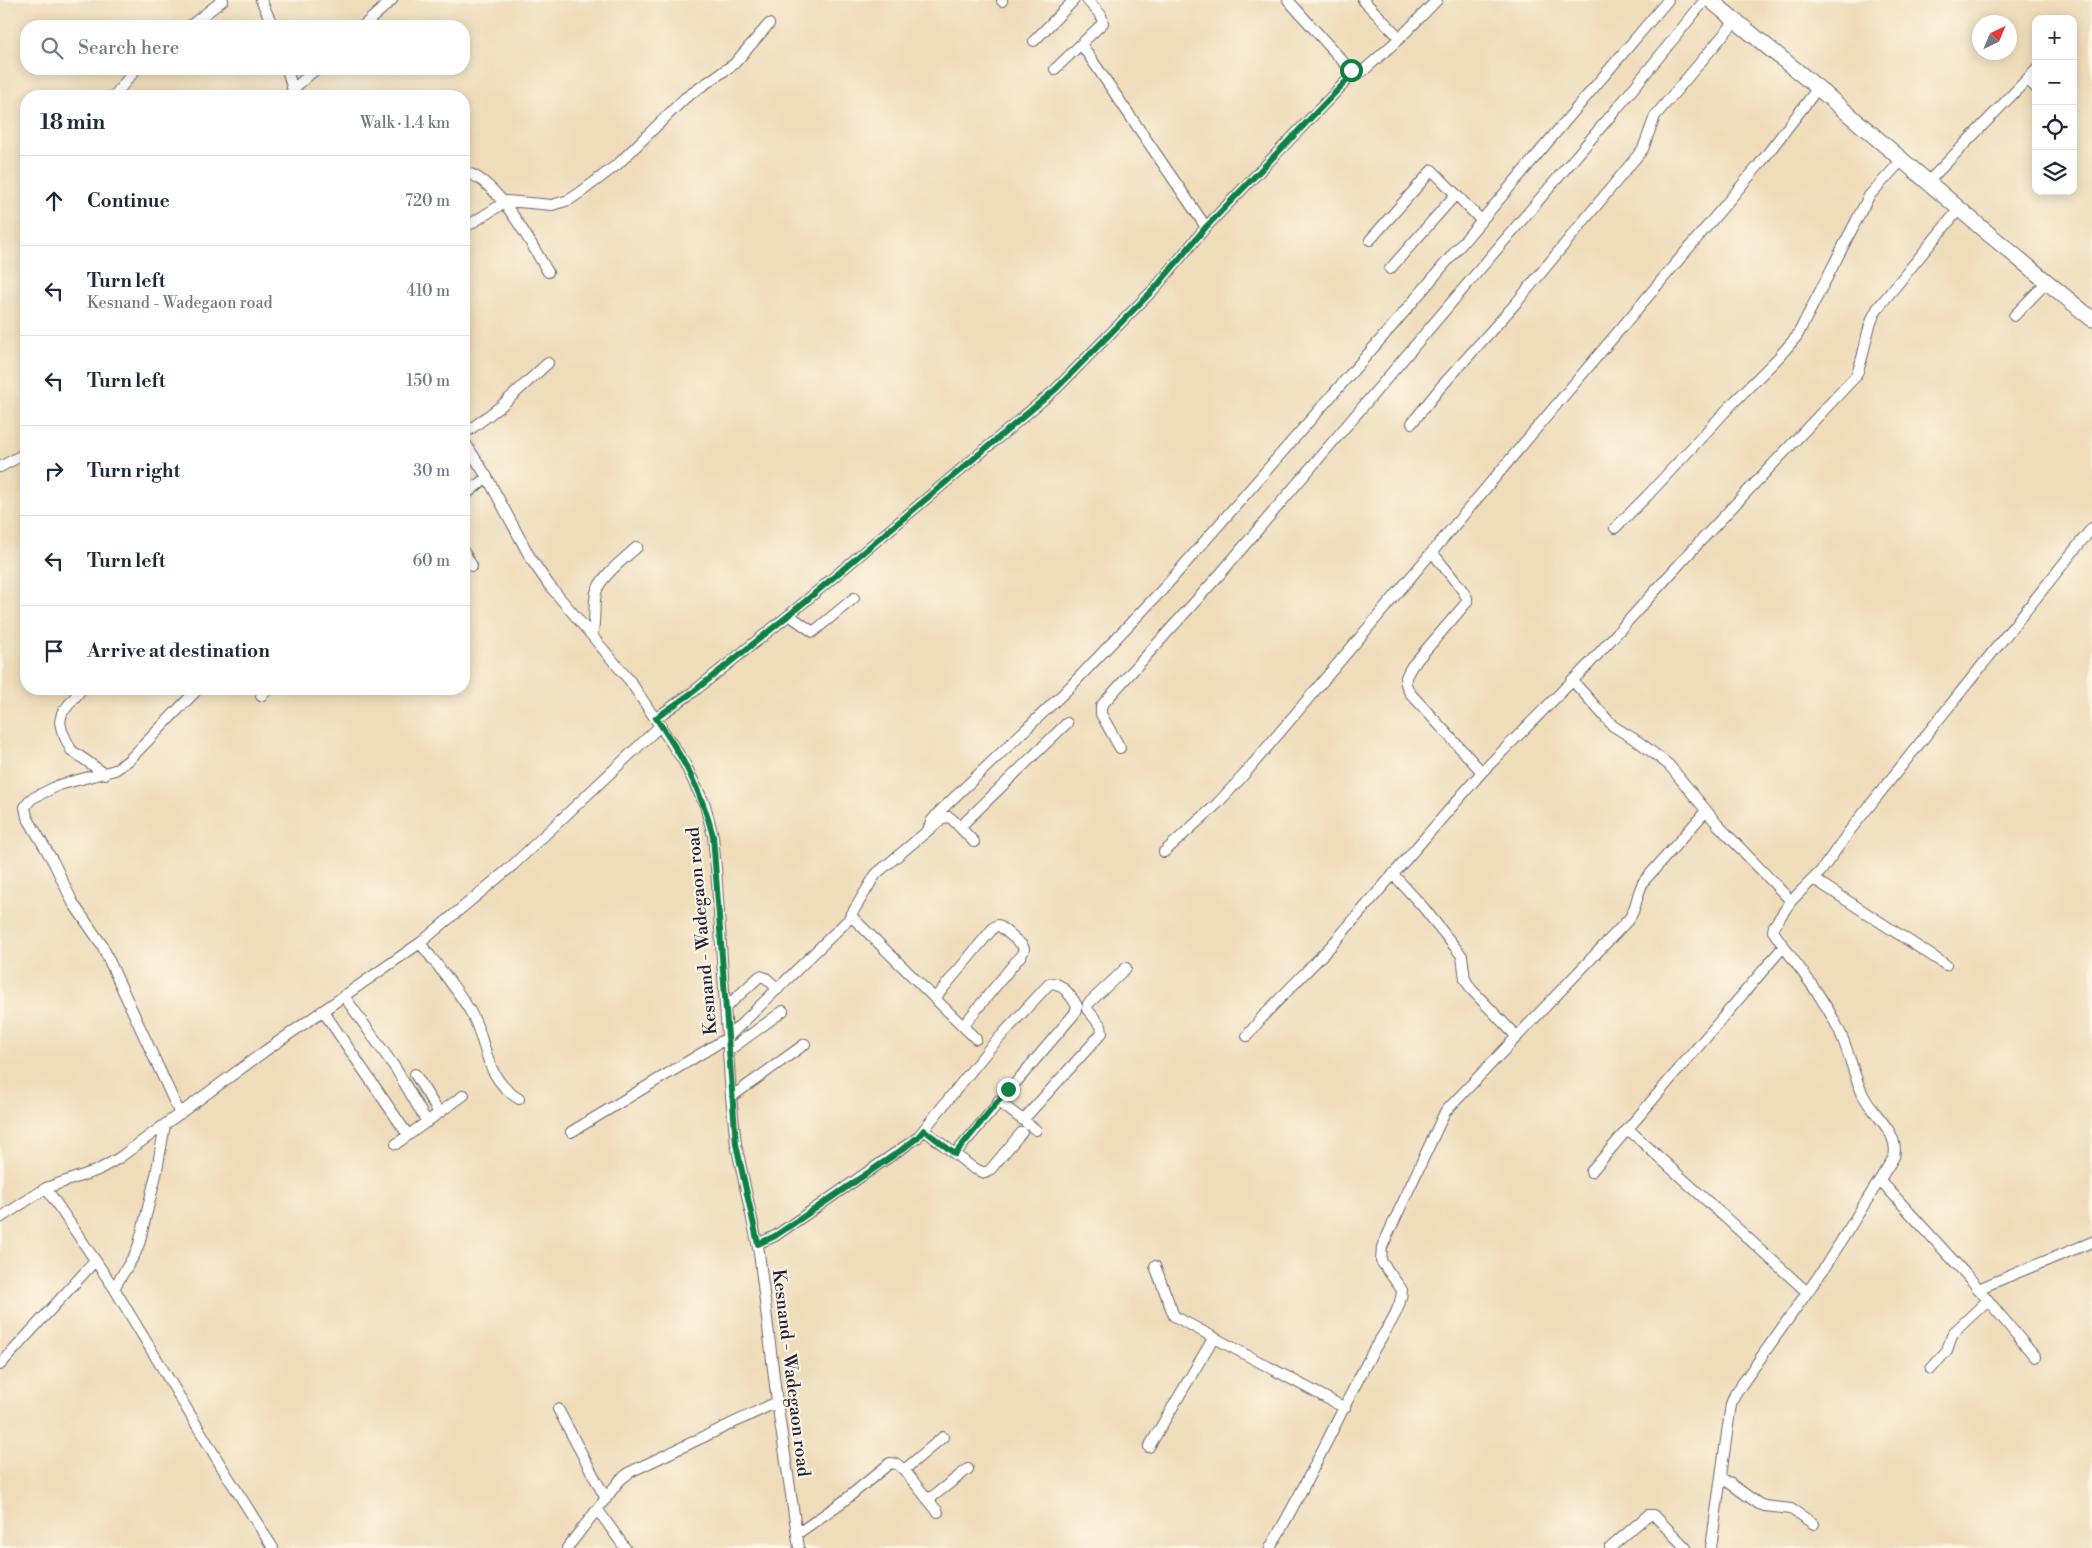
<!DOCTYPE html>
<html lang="en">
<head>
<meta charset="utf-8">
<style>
  body { margin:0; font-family:"Libre Bodoni",serif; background:#f2f2f3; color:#1f2937 }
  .controls { position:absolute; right:15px; top:15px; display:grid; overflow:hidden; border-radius:10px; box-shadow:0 2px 12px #0003 }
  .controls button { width:45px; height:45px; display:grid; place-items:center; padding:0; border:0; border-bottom:1px solid #e0e1e3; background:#fff; color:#1f2937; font:25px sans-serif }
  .compass { position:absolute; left:1972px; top:15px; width:45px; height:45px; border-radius:50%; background:#fff; box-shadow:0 2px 12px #0003; rotate:44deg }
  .stop { position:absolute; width:15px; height:15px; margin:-11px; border:4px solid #0b8043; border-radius:50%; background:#fff }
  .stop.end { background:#0b8043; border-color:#fff; box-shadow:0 1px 5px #0008 }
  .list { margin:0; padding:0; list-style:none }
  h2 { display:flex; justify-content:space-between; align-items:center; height:65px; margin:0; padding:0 20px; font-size:21px }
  h2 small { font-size:16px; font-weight:400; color:#747a83 }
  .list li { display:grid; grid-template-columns:32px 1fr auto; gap:15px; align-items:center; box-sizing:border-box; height:90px; padding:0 20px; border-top:1px solid #e0e1e3 }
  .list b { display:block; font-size:19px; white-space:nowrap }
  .list p { margin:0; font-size:16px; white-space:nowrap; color:#747a83 }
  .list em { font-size:16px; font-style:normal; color:#747a83 }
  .icon { flex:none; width:28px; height:28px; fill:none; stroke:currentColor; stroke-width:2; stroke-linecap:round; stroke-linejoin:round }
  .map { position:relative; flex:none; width:2092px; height:1548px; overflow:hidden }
  .search { position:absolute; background:#fff; box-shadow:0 2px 12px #0003; left:20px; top:20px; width:450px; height:55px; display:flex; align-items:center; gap:12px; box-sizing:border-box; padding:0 18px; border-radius:20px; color:#747a83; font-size:19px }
  .panel { position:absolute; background:#fff; box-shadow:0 2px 12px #0003; left:20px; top:90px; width:450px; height:605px; border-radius:20px }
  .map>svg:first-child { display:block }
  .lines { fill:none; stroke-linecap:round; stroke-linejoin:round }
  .minor-casing { stroke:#6a6367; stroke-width:12 }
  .secondary-casing { stroke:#6a6367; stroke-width:17 }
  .minor { stroke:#fff; stroke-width:10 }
  .secondary { stroke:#fff; stroke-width:15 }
  .route { stroke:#0b8043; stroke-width:6 }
  .labels { text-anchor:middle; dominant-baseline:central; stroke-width:4.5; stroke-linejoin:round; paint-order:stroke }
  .street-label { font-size:18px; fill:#22223b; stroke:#fcf5e5 }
</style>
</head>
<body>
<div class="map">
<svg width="2092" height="1548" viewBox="0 0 2092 1548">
  <rect width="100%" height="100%" fill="#fcf5e5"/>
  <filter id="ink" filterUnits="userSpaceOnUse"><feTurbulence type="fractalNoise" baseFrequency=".02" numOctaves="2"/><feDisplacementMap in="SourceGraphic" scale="10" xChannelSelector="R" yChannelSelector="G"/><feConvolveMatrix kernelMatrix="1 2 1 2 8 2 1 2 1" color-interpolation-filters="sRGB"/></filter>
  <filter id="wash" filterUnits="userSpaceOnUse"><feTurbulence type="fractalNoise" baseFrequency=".0096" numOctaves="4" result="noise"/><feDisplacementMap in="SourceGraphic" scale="20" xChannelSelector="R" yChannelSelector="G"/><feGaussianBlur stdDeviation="1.12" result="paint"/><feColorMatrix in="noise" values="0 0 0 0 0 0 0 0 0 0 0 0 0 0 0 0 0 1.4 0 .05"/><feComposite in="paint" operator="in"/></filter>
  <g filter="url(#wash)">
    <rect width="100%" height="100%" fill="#efdcba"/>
  </g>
  <g filter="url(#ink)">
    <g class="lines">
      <defs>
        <path id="minor" d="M261 0 273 26
          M1288 0 1347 66 1359 73 1363 71 1400 38 1437 0
          M1363 0 1400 38
          M1002 1V0
          M190 26 223 0
          M363 26 392 0
          M1034 41 1074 0
          M1081 44 1206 227
          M287 69 294 94
          M1055 69 1103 23 1101 15 1087 0
          M2027 79 2036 88
          M292 90 316 69
          M114 96 136 69
          M464 172C497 178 531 244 548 272
          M1928 182 2036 70
          M464 228 507 201 552 205 569 200 581 192 618 164 685 98 734 64 769 24
          M1370 240 1432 170 1481 220
          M1390 269 1456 194
          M2014 316 2047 282
          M1412 423 1440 388 1517 302 1643 149 1655 116 1736 20
          M464 434 501 406 548 363
          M464 441 487 477 531 559 549 585 630 681 684 762 705 805 713 836 716 868 731 1097 736 1144 759 1252 777 1402 799 1548
          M0 467 26 453
          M464 496 487 477
          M1615 528 1647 496 1734 402 1778 358 1797 336 1869 196 1902 160
          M464 552 472 566
          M1432 552 1463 591 1467 598V602L1412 666C1405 677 1403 681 1410 693L1482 772
          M789 615 813 632 854 598
          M592 636C596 621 593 608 596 593 599 578 625 558 637 547
          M1572 680 1613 726 1639 742 1669 765 1718 825 1791 901
          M80 691 62 713 60 722 62 731 71 750 105 774
          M261 696 268 689
          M656 718 693 692 789 615 1056 389 1156 287 1206 227 1355 72
          M1120 748 1101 714V706L1221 573 1619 106 1705 0
          M960 827 1067 723
          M928 830 932 820 940 811 1066 691 1163 589 1394 324 1668 0
          M1164 852 1217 804 1242 777 1758 166 1818 88
          M1393 874 1423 907 1462 956 1465 979 1471 989 1517 1037
          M1814 879 1946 965
          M851 916 976 1039
          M420 943C437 965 456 987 470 1011 489 1043 482 1076 519 1099
          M344 996 396 1069 427 1122
          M935 998 994 927 998 925 1002 928 1022 945 1024 949 1022 954 963 1026
          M725 1008 760 976 766 978 778 989
          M323 1011 408 1135
          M1247 1036 1264 1015 1331 946 1482 772 1589 664 1694 548 1856 376C1866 354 1865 329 1877 309L1959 209
          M728 1051 783 1011
          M415 1074 439 1113
          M731 1097 805 1044
          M998 1101 1036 1130
          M180 1114 102 945 73 903 54 863 27 817 25 807 31 799 59 785 115 770 129 760 198 689
          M1023 1120 1102 1033 1101 1026 1087 1009 1088 1004 1126 968
          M1628 1129 1807 1292
          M924 1130 973 1168 985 1173 990 1170 1022 1132
          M571 1132 727 1038 848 920 876 874 943 818 949 817 952 819 974 842
          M396 1144 464 1095
          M1591 1172 1784 946
          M1880 1180 1972 1281 2035 1357
          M46 1188 114 1288 223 1469 273 1548
          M0 1218 46 1188 98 1170 119 1158 265 1051 420 943 512 866 661 725
          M757 1244 775 1236 917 1138 989 1049 1049 984C1060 980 1072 997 1077 1006L1075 1013 955 1154
          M1155 1266 1174 1316 1345 1408
          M114 1288 135 1254 139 1244 156 1175 165 1125
          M1978 1289 2092 1242
          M0 1365 95 1261
          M1931 1369 1947 1350 1953 1333 1988 1300
          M558 1409 606 1499
          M1149 1447 1214 1337
          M904 1470 943 1437
          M1721 1477 1759 1504 1765 1506 1791 1509 1814 1524
          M928 1500 968 1469
          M598 1510 625 1548
          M797 1534 845 1500 890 1463 897 1464 904 1470 938 1512
          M567 1548 620 1480 630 1472 777 1402
          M1270 1548C1307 1485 1337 1419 1371 1355 1382 1334 1401 1313 1402 1290L1381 1261 1382 1247 1445 1112 1629 919C1638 906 1636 894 1644 881L1706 811
          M1610 1548 1648 1515H1654L1686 1548
          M1711 1548 1731 1404 1735 1394 1823 1270 1894 1157C1900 1132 1873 1116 1863 1095 1853 1074 1849 1051 1839 1030 1822 994 1795 964 1773 931L1774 926 1791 901 1821 871 1851 829 2092 528"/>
        <path id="secondary" d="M1710 0 1818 88 1984 230 2092 319"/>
      </defs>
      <use href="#minor" class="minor-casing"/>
      <use href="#secondary" class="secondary-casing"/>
      <use href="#minor" class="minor"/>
      <use href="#secondary" class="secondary"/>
    </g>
  </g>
  <g class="lines" filter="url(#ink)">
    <path class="route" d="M1008 1089 955 1154 924 1130 917 1138 900 1151 775 1236 758 1244 736 1144 713 836C701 790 683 757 656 718L693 692 789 615 1056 389 1156 287 1206 227 1355 72 1351 70"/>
  </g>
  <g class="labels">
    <g class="street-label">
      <text transform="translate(702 931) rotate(-95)">Kesnand - Wadegaon road</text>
      <text transform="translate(791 1373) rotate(83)">Kesnand - Wadegaon road</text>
    </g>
  </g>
</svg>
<div class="controls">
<button>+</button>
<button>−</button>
<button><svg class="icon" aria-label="locate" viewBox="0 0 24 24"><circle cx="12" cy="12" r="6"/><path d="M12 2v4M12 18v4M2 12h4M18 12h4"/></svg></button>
<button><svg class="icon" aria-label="layers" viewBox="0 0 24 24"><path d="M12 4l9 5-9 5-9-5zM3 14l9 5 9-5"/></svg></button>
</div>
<svg class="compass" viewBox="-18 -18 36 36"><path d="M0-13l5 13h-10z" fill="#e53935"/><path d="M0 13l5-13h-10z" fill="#747a83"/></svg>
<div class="stop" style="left:1351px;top:70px"></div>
<div class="stop end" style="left:1008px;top:1089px"></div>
<div class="search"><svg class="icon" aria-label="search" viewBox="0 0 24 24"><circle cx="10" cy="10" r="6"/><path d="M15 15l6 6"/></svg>Search here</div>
<section class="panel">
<h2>18 min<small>Walk · 1.4 km</small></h2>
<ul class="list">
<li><svg class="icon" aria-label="ahead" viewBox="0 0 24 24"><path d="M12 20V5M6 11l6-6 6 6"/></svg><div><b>Continue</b></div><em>720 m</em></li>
<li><svg class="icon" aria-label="left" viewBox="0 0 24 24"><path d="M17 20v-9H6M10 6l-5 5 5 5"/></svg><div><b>Turn left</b><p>Kesnand - Wadegaon road</p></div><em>410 m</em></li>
<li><svg class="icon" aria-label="left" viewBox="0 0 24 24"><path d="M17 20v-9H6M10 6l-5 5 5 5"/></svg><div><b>Turn left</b></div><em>150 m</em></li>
<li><svg class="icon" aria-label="right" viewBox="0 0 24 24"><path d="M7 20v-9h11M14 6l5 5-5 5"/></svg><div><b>Turn right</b></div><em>30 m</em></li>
<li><svg class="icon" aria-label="left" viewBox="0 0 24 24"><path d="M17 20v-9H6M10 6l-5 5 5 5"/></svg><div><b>Turn left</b></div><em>60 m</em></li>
<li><svg class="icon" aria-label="arrive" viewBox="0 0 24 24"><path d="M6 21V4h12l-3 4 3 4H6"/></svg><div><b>Arrive at destination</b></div></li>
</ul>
</section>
</div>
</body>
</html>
